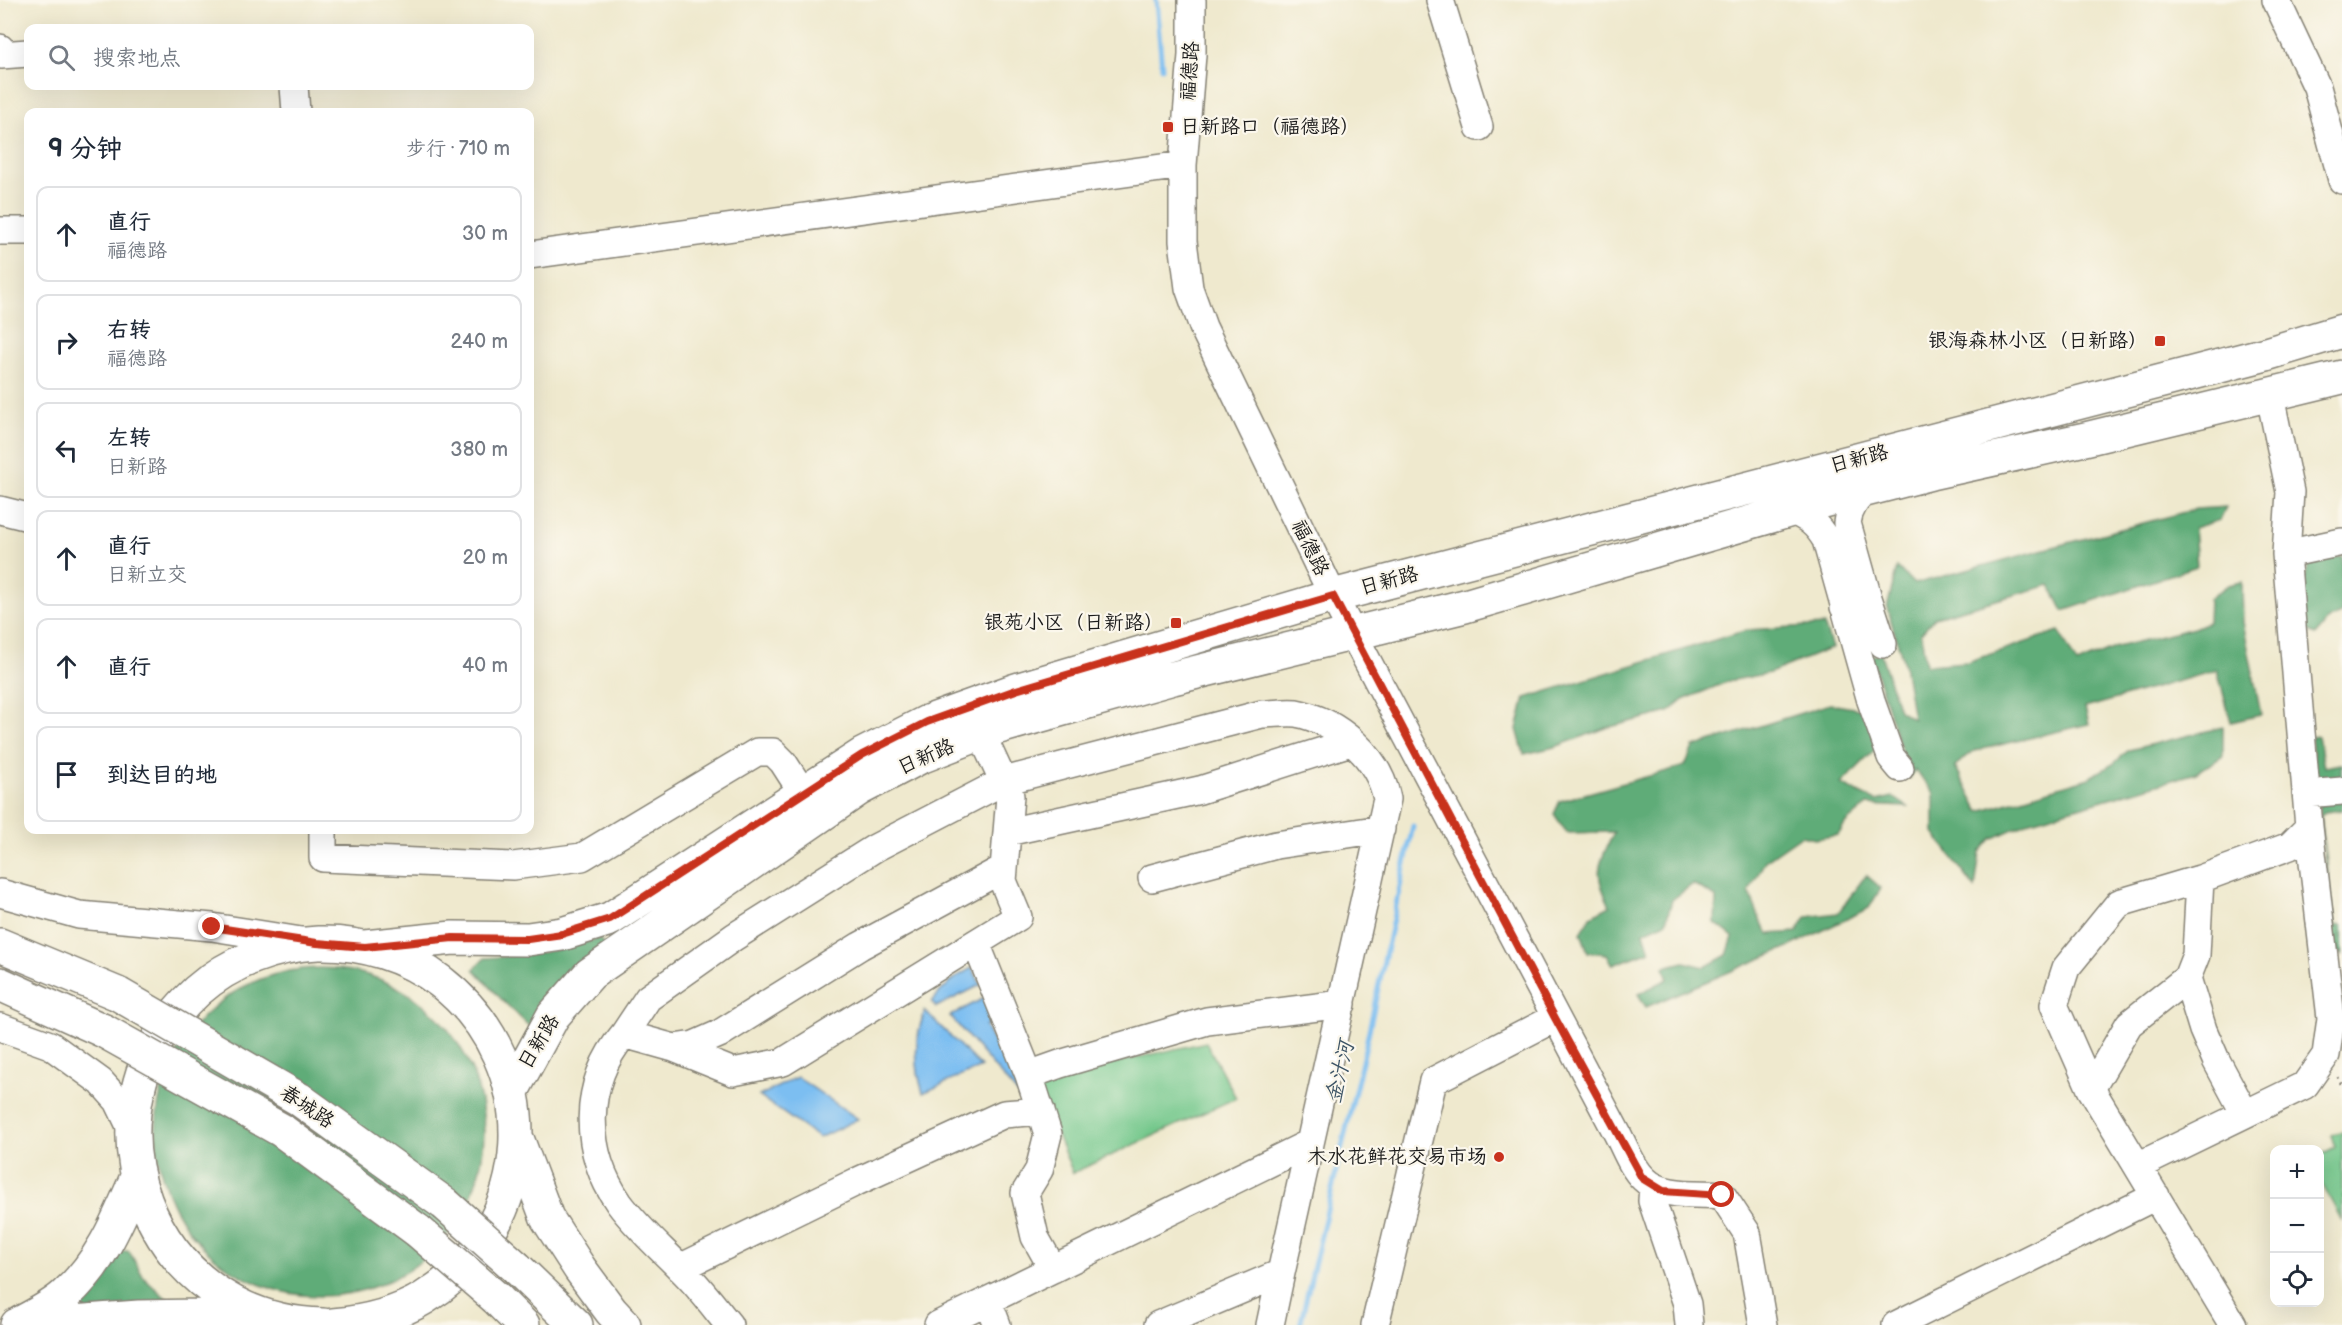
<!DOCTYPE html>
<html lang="zh">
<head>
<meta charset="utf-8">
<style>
  body { margin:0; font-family:"Balsamiq Sans","LXGW WenKai TC",sans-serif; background:#f2f2f3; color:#1f2937 }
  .controls { position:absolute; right:18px; bottom:18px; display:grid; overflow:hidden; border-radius:12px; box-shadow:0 6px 24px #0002 }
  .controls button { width:54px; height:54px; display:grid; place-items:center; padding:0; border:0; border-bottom:2px solid #e0e1e3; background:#fff; color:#1f2937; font:30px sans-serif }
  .stop { position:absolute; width:18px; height:18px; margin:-14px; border:4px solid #c8321e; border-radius:50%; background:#fff }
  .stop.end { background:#c8321e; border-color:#fff; box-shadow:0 2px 6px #0008 }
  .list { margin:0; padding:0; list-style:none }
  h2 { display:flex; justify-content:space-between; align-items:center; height:78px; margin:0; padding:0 24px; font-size:26px }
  h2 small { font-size:20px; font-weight:400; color:#747a83 }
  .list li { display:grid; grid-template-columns:39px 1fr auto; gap:18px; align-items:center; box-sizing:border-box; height:96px; margin:0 12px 12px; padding:0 12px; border:2px solid #e0e1e3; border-radius:12px }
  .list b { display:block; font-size:22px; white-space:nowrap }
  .list p { margin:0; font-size:20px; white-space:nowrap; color:#747a83 }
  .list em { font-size:20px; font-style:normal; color:#747a83 }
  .icon { flex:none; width:33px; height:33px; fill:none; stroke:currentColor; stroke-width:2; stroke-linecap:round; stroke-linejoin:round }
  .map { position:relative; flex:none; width:2342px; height:1325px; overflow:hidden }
  .search { position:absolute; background:#fff; box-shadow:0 6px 24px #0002; left:24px; top:24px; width:510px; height:66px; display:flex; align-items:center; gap:15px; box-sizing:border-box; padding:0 21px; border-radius:12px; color:#747a83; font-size:22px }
  .panel { position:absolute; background:#fff; box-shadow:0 6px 24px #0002; left:24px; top:108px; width:510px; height:726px; border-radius:12px }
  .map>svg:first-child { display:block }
  .green { fill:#74c88c; stroke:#487254; stroke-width:1.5 }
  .forest { fill:#5fac78; stroke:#3e644a; stroke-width:1.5 }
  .water { fill:#7cbef1; stroke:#4c6d86; stroke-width:1.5 }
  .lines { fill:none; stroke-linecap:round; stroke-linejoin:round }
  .stream { stroke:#7cbef1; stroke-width:5 }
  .minor-casing { stroke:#868275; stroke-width:30 }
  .major-casing { stroke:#868275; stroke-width:36 }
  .path { stroke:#868275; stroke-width:3; stroke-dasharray:1.5 4.5; stroke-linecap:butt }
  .minor { stroke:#fff; stroke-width:27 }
  .major { stroke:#fff; stroke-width:33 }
  .major-bridge-casing { stroke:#868275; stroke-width:36; stroke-linecap:butt }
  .major-bridge { stroke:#fff; stroke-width:33 }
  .route { stroke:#c8321e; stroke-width:8 }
  .poi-dot { fill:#c8321e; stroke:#fbf7ec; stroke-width:2 }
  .labels { text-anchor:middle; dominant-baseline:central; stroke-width:4.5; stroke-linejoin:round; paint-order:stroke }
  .street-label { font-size:20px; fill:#1c1c1c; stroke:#fbf7ec }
  .poi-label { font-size:20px; fill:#1c1c1c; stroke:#fbf7ec; text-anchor:end }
  .water-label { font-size:21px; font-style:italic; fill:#3e5567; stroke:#fbf7ec }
</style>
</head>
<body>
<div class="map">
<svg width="2342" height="1325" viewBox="0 0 2342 1325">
  <rect width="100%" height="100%" fill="#fbf7ec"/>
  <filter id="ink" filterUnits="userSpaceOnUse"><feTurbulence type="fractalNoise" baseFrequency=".0167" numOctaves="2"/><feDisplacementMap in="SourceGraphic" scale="12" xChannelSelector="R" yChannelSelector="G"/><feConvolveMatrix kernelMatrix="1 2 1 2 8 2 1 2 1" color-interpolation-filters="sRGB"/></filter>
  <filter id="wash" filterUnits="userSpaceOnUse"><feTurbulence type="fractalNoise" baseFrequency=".008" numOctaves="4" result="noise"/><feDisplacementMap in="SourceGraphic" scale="24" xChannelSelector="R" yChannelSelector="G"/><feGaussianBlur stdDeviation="1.35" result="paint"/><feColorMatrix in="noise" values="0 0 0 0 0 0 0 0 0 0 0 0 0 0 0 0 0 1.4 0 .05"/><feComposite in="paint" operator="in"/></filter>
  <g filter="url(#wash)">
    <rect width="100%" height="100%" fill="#efe9ce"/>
    <path class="green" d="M1206 1042 1236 1098 1073 1173 1034 1081Z
      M2342 1131V1221L2320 1180V1155L2335 1147 2331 1135Z"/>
    <path class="forest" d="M2226 507 2220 520 2194 528 2197 566 2063 611 2050 585 1935 617 1921 633 1926 665 1967 662 2059 631 2077 664 2117 647 2194 628 2208 622 2209 599 2228 585 2242 582 2243 622 2261 715 2231 722 2217 670 2085 708 2089 724 1974 751 1955 766 1979 811 2089 778 2113 764 2129 750 2223 727V756L2196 773 2031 821 1991 839 1980 852 1975 888 1934 833V793L1915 770 1910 778 1871 656 1881 654 1899 710 1913 719 1904 664 1887 608 1897 567 1914 584 2196 509Z
      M2342 556V613L2328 620 2316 635 2302 629 2299 601 2309 563Z
      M1824 625 1832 648 1770 673 1729 681 1683 700 1669 712 1606 728 1555 747 1524 754 1517 729 1525 698 1747 630Z
      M1830 704 1870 711 1876 749 1841 784 1876 801 1893 797 1908 807 1867 805 1846 823 1838 835 1815 839 1801 836 1765 861 1749 891 1761 922 1769 934 1797 932 1806 917 1838 913 1866 875 1881 888 1869 908 1791 946 1646 1007 1638 994 1668 979 1664 967 1684 962 1705 967 1727 955 1733 937 1715 923 1716 897 1693 884 1672 900 1666 922 1644 932 1650 951 1613 965 1607 954 1588 952 1581 933 1591 916 1610 906C1592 871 1599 865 1614 832L1567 833 1554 814 1560 801 1685 766 1693 747Z
      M2318 736 2324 767 2342 764V810L2325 812 2321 816 2335 926 2342 925V955L2335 950 2311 737Z
      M599 938 605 946C567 970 554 989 530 1027L502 1000 474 969 485 958C526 955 560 952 599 938Z
      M156 1132a164 164 0 1 1 328 0a164 164 0 1 1-328 0Z
      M120 1251H129L144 1278 167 1299 165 1305 73 1312Z"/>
    <path class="water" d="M972 968 981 985 936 1007 932 1002C943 987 955 976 972 968Z
      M986 997 997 1020 985 1026 994 1043 1006 1037 1027 1105 950 1016Z
      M925 1011 981 1067 923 1093C914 1064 914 1039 925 1011Z
      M797 1077 858 1119 819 1138 759 1096Z"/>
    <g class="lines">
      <path class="stream" d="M1156 0 1162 68
        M1300 1325 1365 1049 1413 826"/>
    </g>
  </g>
  <g filter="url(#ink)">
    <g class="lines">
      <defs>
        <path id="minor" d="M1192 0V55L1183 165V241L1189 288 1203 327 1333 596 1617 1133C1625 1148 1632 1168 1644 1179 1662 1198 1698 1193 1722 1195L1747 1233 1763 1325
          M1440 0 1479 127
          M2276 0 2317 87 2342 180
          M0 48 1 55 28 53
          M294 86 296 112
          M0 231H28
          M530 255 1183 165
          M0 510 28 517
          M1790 510C1807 517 1817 524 1826 540L1871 701 1891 757 1900 768
          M2286 554 2342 542
          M1868 598 1883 644
          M1844 607 1868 598 1847 523C1849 508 1856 499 1868 489
          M2306 794 2342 791
          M323 830V858L513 866 582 857 757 752H773L783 762 803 793
          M1007 832 1200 790 1351 742
          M1152 878 1276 845 1381 829
          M0 893 79 915 212 927 301 941
          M976 943 1029 1075 1048 1134 1039 1170 1025 1193 1035 1237 1053 1269
          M2187 978 2203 1030 2216 1060 2245 1114
          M0 1027 50 1045 101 1082 118 1101 132 1130
          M624 1034 648 998 734 937 875 848 1004 781 1262 714C1273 714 1285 712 1296 713 1338 721 1379 757 1387 799L1281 1273 1158 1325
          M674 1048 733 1072 783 1062 1018 917 1003 881 1010 796 981 733
          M1029 1075 1060 1064 1207 1021 1342 1004
          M2091 1089 2129 1024 2187 978 2196 955 2200 879
          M2138 1166 2305 1085 2326 1055 2331 1018 2309 827
          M1653 1186 1652 1201 1687 1304 1689 1325
          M680 1268 856 1182 1004 1114 1041 1111
          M988 1301 997 1325
          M729 1325C715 1308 701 1289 685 1273 663 1250 638 1229 619 1203 583 1151 582 1084 624 1034L674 1048 694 1045 719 1034 860 946 1004 868
          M938 1325 1310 1143
          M1270 1325 1281 1273
          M1375 1325 1433 1081 1555 1018
          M1896 1325 2156 1196
          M2233 1325 2091 1089 2054 1005 2066 968 2119 903 2200 879 2290 846 2309 827 2286 554 2290 492 2270 396"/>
        <path id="major" d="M0 945 118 994
          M365 947 453 938 528 939 562 934 610 919 862 755 927 722 1016 690 1333 596 2266 354 2342 331
          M0 984 104 1031
          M512 1091 553 1016 590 974 859 789 920 757 992 729 1173 678 1465 606 1819 502 1931 473 2085 439 2342 377
          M299 1099 445 1204
          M281 1130 418 1231
          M518 1141 547 1218 580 1269 611 1311 624 1325
          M517 1268 576 1325
          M496 1298 523 1325
          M17 1325C33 1316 52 1307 65 1295 101 1263 118 1221 137 1177
          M67 1325 73 1322 139 1317 256 1315
          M323 1325C148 1322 67 1110 197 991 230 962 274 945 318 943 362 942 406 955 441 982 547 1064 540 1227 424 1298 396 1315 365 1322 333 1325"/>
      </defs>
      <use href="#minor" class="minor-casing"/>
      <use href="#major" class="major-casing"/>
      <path class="path" d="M2338 1077 2342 1086"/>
      <use href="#minor" class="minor"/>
      <use href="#major" class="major"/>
      <defs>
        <path id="major-bridge" d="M118 994 299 1099
          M104 1031 281 1130
          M445 1204 517 1268
          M418 1231 496 1298"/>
      </defs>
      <use href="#major-bridge" class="major-bridge-casing"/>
      <use href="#major-bridge" class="major-bridge"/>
    </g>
  </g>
  <g class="lines" filter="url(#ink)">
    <path class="route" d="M212 927 317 943 365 947 453 938 528 939 562 934 610 919 862 755 927 722 1016 690 1333 596 1555 1018 1642 1178 1663 1191 1722 1195"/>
  </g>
  <g class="poi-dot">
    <rect x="1162" y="121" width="12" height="12" rx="3"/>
    <rect x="2154" y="335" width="12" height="12" rx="3"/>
    <rect x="1170" y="617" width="12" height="12" rx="3"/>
    <circle cx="1499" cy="1157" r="6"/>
  </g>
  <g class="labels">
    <g class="street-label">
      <text transform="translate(1190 71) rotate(-86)">福德路</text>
      <text transform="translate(1859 459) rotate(-15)">日新路</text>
      <text transform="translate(1310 548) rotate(64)">福德路</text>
      <text transform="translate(1389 581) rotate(-15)">日新路</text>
      <text transform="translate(926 757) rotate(-24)">日新路</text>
      <text transform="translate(539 1042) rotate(-59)">日新路</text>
      <text transform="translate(307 1107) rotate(34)">春城路</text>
    </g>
    <g class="poi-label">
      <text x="1180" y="127" text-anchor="start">日新路口（福德路）</text>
      <text x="2148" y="341">银海森林小区（日新路）</text>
      <text x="1164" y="623">银苑小区（日新路）</text>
      <text x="1487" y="1157">木水花鲜花交易市场</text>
    </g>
    <g class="water-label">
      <text transform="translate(1340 1072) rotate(-77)">金汁河</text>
    </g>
  </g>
</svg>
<div class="controls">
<button>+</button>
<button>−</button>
<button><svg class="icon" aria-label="locate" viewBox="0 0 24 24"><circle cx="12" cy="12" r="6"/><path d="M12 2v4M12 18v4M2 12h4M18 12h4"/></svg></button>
</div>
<div class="stop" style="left:1722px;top:1195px"></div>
<div class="stop end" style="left:212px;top:927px"></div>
<div class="search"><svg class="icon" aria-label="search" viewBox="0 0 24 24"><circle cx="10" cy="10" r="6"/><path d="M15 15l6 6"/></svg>搜索地点</div>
<section class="panel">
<h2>9 分钟<small>步行 · 710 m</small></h2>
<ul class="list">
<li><svg class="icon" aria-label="ahead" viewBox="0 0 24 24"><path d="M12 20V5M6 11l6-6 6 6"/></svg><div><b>直行</b><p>福德路</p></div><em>30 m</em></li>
<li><svg class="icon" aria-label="right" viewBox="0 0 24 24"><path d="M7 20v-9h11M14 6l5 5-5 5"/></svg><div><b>右转</b><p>福德路</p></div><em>240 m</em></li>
<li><svg class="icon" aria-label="left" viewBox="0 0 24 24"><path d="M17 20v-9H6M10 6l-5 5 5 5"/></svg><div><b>左转</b><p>日新路</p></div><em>380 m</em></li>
<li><svg class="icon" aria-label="ahead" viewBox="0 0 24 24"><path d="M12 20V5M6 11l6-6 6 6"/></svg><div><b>直行</b><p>日新立交</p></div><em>20 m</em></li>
<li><svg class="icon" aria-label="ahead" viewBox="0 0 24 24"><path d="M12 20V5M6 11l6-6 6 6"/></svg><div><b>直行</b></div><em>40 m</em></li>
<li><svg class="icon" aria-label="arrive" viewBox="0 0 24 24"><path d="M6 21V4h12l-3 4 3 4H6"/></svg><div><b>到达目的地</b></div></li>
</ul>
</section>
</div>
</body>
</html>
